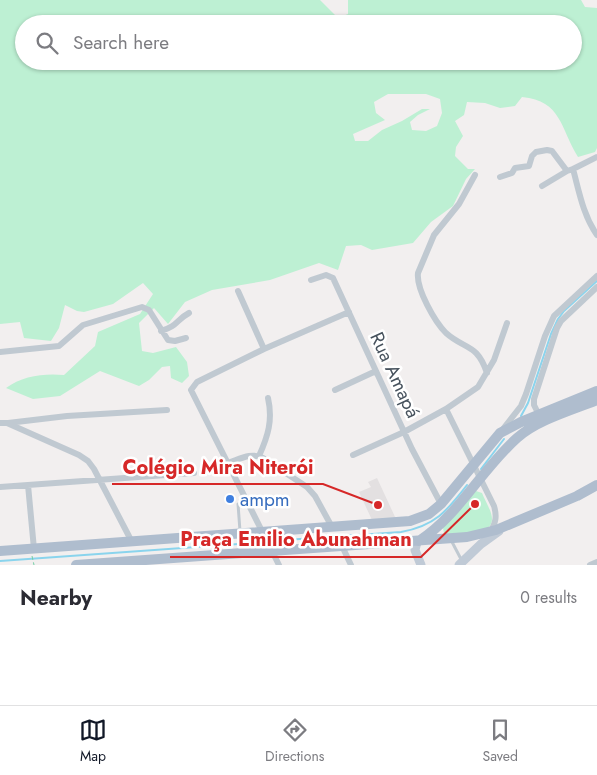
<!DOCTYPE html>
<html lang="en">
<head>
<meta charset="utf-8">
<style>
  body { margin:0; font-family:Jost,sans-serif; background:#f2f2f3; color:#2b2b33 }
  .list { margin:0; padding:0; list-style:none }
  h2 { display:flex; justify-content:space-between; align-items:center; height:65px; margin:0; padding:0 20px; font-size:21px }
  h2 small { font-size:16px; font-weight:400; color:#7c7c81 }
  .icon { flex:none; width:28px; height:28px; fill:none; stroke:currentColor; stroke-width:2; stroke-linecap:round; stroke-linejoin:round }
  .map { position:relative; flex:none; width:597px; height:565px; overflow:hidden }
  .search { position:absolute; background:#fff; box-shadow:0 1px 4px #0004; left:15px; right:15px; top:15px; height:55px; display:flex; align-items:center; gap:12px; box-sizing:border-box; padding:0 18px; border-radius:28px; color:#7c7c81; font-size:19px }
  .sheet { height:140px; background:#fff }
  nav { display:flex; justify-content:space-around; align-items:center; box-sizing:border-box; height:70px; border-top:1px solid #e1e1e2; background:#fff; font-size:14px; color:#7c7c81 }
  nav a { display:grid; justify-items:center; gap:2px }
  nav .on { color:#111827 }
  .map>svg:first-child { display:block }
  .education { fill:#e3e0e1 }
  .green { fill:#bdf0d3; fill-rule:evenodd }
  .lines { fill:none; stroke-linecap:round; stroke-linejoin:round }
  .stream { stroke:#8ad4ed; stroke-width:2 }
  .path { stroke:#75cea6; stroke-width:1; stroke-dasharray:4 2.5; stroke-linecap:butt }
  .lane { stroke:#c0c9d1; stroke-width:3 }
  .street { stroke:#c0c9d1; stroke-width:6 }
  .secondary { stroke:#c0cad6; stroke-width:9 }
  .primary { stroke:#afbdce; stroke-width:10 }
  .shop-dot { fill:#3f7fe0; stroke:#fff; stroke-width:2 }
  .labels { text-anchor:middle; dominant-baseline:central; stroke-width:5; stroke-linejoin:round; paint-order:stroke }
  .street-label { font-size:19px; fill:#47525d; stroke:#fff }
  .shop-label { font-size:19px; fill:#366cbe; stroke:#fff; text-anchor:start }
  .leader { fill:none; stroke:#d62828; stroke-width:2 }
  .callout-dot { fill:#d62828; stroke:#fff; stroke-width:2 }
  .callout-label { font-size:20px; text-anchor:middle; font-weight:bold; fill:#d62828; stroke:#fff; stroke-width:5; stroke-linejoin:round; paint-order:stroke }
</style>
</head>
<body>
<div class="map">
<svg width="597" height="565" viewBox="0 0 597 565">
  <rect width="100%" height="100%" fill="#f2efef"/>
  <path class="education" d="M377 478 396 519 372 520 359 492 371 487 368 482Z"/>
  <path class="green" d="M0 0H320L338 18 348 14V0H581L585 7 597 8V148L595 152 578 157C560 128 562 101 522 97L515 106 500 108 485 103 467 102 464 115 455 121 463 136 456 147 455 156 468 169H475L466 179 453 206 431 222 413 243 372 250 361 245 346 246 338 270 319 263 270 280 212 290 185 302 168 324 154 308 139 323 142 351 153 353 176 347 187 362 189 376 182 383 171 378 170 366 162 367 149 380 139 386 100 371 60 396 33 399 6 388C22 376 44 373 64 375L95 346 98 332 140 314 153 294 143 283 113 304 84 312 77 311 65 305 59 328 51 341 24 338 20 322 0 324ZM24 24H573V61H24ZM388 94H426L440 99 442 113 437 126 426 131 412 130 410 122 418 115 430 109H422L402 121 382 130 368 141H355L353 134 385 120 376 113 374 102Z
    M476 491 482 493C485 501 492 511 492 519 492 537 457 534 444 534L443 527Z"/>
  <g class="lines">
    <path class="stream" d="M521 416 528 403 551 334 558 319 564 311 597 281
      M481 469 504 439
      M271 541 401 532C435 526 447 511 467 485
      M0 561 266 542"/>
    <path class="path" d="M32 556 34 565"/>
    <path class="lane" d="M240 531 238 504 246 500
      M451 540 462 561"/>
    <path class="street" d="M573 169 597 157
      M475 175 459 204 434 235 418 273C416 289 435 322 446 333 465 350 477 343 487 373
      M500 177 512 173 515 168 529 166 532 156 536 152 547 150 552 151 567 171 573 169C579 191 583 215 597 235
      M542 186 567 171
      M311 280 326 275 333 278 412 449 441 504
      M238 291 264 349
      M161 331C178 326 176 320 189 313
      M0 352 59 346 83 325 142 307 149 310 168 340 175 341 186 338
      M335 390 376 371
      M446 409 494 506C497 516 496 523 490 532
      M539 415 534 405V399L557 328 561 321 597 287
      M0 423H7L79 455 88 461 94 469 132 542
      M8 423 67 416 167 410
      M503 429 521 406 526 394 545 336 554 316 597 276
      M353 455 404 432 446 409 478 387 494 360 507 323
      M259 456C268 436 273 420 268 398
      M228 463C240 459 251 452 263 458L307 487 315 496 332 527
      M28 485 34 549
      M0 487 194 473
      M342 546 351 565
      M279 565 191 390 197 382 264 349 349 312
      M590 565 597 562"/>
    <path class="secondary" d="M417 542 415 550 421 565
      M459 565 481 544 499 531"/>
    <path class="primary" d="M419 541C459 515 481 470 517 438 537 420 572 410 597 400
      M0 551 410 521 429 514 441 504 500 433 521 422 597 391
      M76 565 467 537 496 530 577 496 597 485"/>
  </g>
  <circle class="shop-dot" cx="230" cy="499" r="5"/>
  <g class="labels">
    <g class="street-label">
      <text transform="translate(395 375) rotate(65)">Rua Amapá</text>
    </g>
    <g class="shop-label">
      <text x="240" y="499">ampm</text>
    </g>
  </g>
  <path class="leader" d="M378 505L323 484H112M475 504L421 557H170"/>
  <g class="callout-dot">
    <circle cx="378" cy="505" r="5"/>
    <circle cx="475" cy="504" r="5"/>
  </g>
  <g class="callout-label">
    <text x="218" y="474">Colégio Mira Niterói</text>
    <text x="296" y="546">Praça Emilio Abunahman</text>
  </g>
</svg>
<div class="search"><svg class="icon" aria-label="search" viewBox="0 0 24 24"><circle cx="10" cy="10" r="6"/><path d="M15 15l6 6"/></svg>Search here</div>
</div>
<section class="sheet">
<h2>Nearby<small>0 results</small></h2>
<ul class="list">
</ul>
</section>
<nav>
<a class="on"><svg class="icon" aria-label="map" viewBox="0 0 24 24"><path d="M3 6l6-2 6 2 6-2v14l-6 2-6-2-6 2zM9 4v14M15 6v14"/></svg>Map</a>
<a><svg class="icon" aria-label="directions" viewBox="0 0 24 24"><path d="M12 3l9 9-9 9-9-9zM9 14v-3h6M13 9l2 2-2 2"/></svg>Directions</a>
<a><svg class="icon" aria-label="saved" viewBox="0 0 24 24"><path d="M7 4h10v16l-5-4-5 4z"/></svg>Saved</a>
</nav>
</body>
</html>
